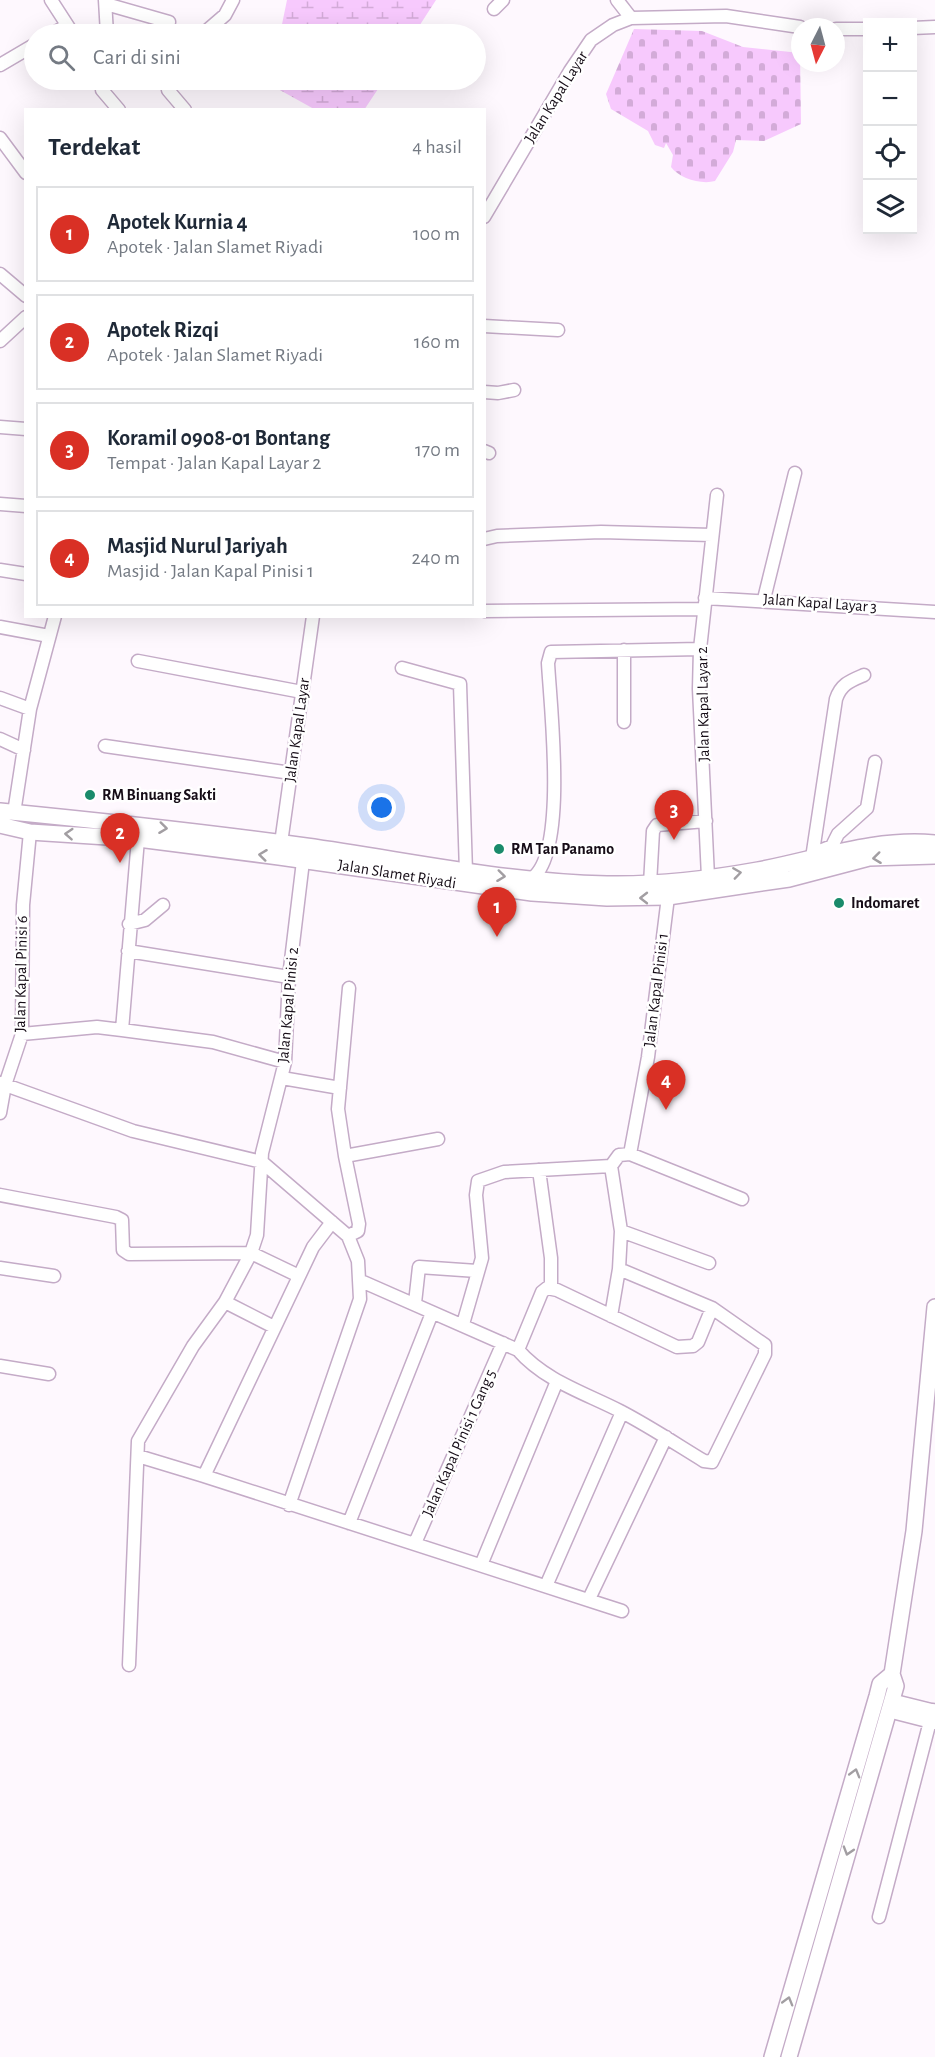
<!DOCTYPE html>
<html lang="id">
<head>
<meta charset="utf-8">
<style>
  body { margin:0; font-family:"Alegreya Sans",sans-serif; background:#f6f6f7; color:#1f2937 }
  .controls { position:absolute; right:18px; top:18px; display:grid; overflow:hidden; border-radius:0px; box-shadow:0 6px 24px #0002 }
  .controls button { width:54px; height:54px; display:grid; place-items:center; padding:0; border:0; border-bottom:2px solid #e0e1e3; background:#fff; color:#1f2937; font:30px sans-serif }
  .compass { position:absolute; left:791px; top:18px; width:54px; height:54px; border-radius:50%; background:#fff; box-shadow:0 6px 24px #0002; rotate:186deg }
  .you { position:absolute; left:382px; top:808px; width:21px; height:21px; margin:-15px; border:4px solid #fff; border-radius:50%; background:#1a73e8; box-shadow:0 0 0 9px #1a73e833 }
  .badge { display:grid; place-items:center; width:39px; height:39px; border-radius:50%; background:#d93025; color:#fff; font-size:20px; font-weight:700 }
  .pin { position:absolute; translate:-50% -50px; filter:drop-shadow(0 2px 3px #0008) }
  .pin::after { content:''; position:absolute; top:32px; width:21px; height:18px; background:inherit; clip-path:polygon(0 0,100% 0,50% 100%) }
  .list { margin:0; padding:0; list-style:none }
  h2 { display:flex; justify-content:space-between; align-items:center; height:78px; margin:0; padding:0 24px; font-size:26px }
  h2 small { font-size:20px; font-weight:400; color:#747a83 }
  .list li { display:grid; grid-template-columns:39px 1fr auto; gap:18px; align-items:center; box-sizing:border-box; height:96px; margin:0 12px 12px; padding:0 12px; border:2px solid #e0e1e3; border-radius:0px }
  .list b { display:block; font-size:22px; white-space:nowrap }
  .list p { margin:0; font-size:20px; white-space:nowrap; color:#747a83 }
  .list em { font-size:20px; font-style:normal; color:#747a83 }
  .icon { flex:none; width:33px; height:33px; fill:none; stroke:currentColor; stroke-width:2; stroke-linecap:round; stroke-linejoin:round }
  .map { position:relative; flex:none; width:935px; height:2057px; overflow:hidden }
  .search { position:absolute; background:#fff; box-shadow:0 6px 24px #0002; left:24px; top:24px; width:462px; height:66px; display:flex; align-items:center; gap:15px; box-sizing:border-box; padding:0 21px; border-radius:33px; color:#747a83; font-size:22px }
  .panel { position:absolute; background:#fff; box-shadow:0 6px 24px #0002; left:24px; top:108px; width:462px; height:510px; border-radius:0px }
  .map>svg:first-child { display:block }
  .wetland { fill:url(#wetland-marsh) }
  .cemetery { fill:url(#cemetery-stones) }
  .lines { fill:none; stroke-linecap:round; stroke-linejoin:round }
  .minor-casing { stroke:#c4abc7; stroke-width:15 }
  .tertiary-casing { stroke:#c4abc7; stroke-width:18 }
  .minor { stroke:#fff; stroke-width:12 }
  .tertiary { stroke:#fff; stroke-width:15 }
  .oneway { stroke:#a29ea2 }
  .poi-dot { fill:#1a8b6b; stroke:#fff; stroke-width:2 }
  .labels { text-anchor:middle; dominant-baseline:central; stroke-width:5; stroke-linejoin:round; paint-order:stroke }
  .street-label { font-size:16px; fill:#160d17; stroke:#fff }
  .poi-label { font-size:16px; font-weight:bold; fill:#160d17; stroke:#fff; text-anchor:start }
</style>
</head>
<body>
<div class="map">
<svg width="935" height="2057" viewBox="0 0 935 2057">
  <defs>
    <pattern id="wetland-marsh" width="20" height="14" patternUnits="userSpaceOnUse" patternTransform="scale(1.5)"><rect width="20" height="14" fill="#f7c9fd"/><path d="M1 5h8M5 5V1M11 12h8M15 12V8" fill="none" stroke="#d3abd8"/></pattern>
    <pattern id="cemetery-stones" width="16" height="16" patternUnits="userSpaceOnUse" patternTransform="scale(1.5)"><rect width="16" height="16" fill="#f7c9fd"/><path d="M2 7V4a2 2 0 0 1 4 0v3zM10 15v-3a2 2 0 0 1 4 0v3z" fill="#d3abd8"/></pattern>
  </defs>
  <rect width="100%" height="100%" fill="#fef8fe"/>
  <path class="wetland" d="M287 0H436L414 34H280Z
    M270 80H384L364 110 314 109 269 84Z"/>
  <path class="cemetery" d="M634 29 702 31 743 47 800 53 801 124 764 141 736 140 733 152 715 181C701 185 679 178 671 167L673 155 666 143 664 148 655 145 648 131 611 109 606 94Z"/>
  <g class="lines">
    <defs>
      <path id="minor" d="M51 0 73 34
        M105 0 107 34
        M617 0 631 18
        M106 4 169 22
        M494 9 503 0
        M912 28 935 27
        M836 29H868
        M52 34 66 26
        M203 34 225 15 233 0
        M0 65 34 45
        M103 80 102 90 119 110
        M167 80 168 90 185 110
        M0 138 26 173
        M484 217 570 71 591 40 613 25 631 18 726 16 800 27
        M0 274 26 296
        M484 326 558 330
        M0 341 26 317
        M484 392 498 393 514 390
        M0 427 26 429
        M484 451 489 453
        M0 504 26 506
        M484 539 497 536 601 532 712 535
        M0 570 26 574
        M705 598 935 612
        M764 599 795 473
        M484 611 704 609
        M0 627 49 636
        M138 661 302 692
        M402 668 460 684 466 872
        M0 698 30 709
        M624 722V650
        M0 739 24 750
        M105 746 291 773
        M14 813 30 709 55 616
        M281 843 313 616
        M817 852 832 846 838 834 867 808 875 762
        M812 858 836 699C841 684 850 681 864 675
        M708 877 699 689 700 649 717 495
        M529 880C569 860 550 704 548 663L551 652 700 649
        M650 884 653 831 657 825 706 821
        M129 924 145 920 163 905
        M128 951 289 977
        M122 1030 213 1042 285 1062
        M22 1034 97 1027 122 1030 138 839
        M282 1078 340 1088
        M0 1083 133 1131 262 1162 348 1236 358 1261 360 1299 289 1505
        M0 1113 5 1085 22 1034 23 905 30 832
        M630 1154 648 1057 668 897
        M345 1156 438 1139
        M539 1170 551 1258V1288
        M0 1195 116 1217 122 1220 123 1250 129 1254 251 1253 299 1276
        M621 1231 709 1263
        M348 1236 358 1231 359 1224 345 1156 338 1109 349 988
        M0 1268 54 1276
        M361 1281 518 1350C545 1381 585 1393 620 1411 649 1426 676 1444 704 1461L712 1462 765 1354V1345L712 1308 619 1269 621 1231 611 1166 619 1155 630 1154 742 1199
        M225 1302 274 1327
        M415 1303 419 1267 477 1271
        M611 1316 619 1269
        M463 1324 482 1258 476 1195 478 1181 504 1172 611 1166
        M518 1350 542 1292 547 1288 557 1290 677 1347 693 1346 698 1342 712 1308
        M0 1366 49 1374
        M138 1456 204 1476 313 1247 332 1222
        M204 1476 622 1611
        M349 1523 432 1313
        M415 1543 503 1343
        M481 1565 557 1381
        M546 1586 622 1412
        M589 1599 666 1437
        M129 1665 138 1441 193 1346 225 1302 251 1253 257 1235 262 1153 285 1062 289 977 304 853
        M891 1700 935 1711
        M888 1711 935 1723
        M879 1917 933 1710"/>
      <path id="tertiary" d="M0 811C102 821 204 832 306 846 407 860 505 882 607 884 657 885 708 879 758 870 817 859 875 837 935 843
        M0 825 30 832 138 839 279 857 532 893 607 898 668 897 789 879 869 858 935 856
        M772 2057 877 1696 880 1684 892 1674
        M789 2057 896 1686 892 1674 914 1531 935 1307"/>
    </defs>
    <use href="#minor" class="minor-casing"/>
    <use href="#tertiary" class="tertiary-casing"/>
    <use href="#minor" class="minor"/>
    <use href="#tertiary" class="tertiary"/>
  </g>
  <defs><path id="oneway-chevron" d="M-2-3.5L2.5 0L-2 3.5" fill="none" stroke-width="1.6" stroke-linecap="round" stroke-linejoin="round" transform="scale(1.5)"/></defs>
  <g class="oneway">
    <use href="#oneway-chevron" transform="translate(163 828) rotate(7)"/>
    <use href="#oneway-chevron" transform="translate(69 834) rotate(-176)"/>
    <use href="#oneway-chevron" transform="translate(263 855) rotate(-173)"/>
    <use href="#oneway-chevron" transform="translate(877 858) rotate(173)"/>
    <use href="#oneway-chevron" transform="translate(737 873) rotate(-8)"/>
    <use href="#oneway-chevron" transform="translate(501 876) rotate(7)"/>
    <use href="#oneway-chevron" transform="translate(644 898) rotate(180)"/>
    <use href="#oneway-chevron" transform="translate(855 1773) rotate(-74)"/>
    <use href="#oneway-chevron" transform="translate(848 1851) rotate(107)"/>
    <use href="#oneway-chevron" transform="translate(788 2001) rotate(-74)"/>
  </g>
  <g class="poi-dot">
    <circle cx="90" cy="795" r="6"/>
    <circle cx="499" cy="849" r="6"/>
    <circle cx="839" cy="903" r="6"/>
  </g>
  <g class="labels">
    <g class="street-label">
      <text transform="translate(556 97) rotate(-58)">Jalan Kapal Layar</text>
      <text transform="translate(820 603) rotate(4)">Jalan Kapal Layar 3</text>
      <text transform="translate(703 704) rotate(-91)">Jalan Kapal Layar 2</text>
      <text transform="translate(297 730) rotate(-82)">Jalan Kapal Layar</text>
      <text transform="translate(397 874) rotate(9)">Jalan Slamet Riyadi</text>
      <text transform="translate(21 974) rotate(-89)">Jalan Kapal Pinisi 6</text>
      <text transform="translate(656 990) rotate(-83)">Jalan Kapal Pinisi 1</text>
      <text transform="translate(288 1005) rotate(-85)">Jalan Kapal Pinisi 2</text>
      <text transform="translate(459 1443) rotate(-66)">Jalan Kapal Pinisi 1 Gang 5</text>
    </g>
    <g class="poi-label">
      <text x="102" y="795">RM Binuang Sakti</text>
      <text x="511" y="849">RM Tan Panamo</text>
      <text x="851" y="903">Indomaret</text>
    </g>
  </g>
</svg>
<div class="controls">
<button>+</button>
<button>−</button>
<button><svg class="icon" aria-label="locate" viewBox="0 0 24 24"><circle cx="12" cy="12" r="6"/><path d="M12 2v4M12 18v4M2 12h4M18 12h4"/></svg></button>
<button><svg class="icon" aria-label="layers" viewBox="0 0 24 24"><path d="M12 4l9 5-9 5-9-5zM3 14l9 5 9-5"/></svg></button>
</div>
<svg class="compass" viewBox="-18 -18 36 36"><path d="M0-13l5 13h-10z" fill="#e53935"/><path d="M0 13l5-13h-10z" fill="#747a83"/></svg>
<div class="you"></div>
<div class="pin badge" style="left:497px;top:937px">1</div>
<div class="pin badge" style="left:120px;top:863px">2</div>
<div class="pin badge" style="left:674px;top:840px">3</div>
<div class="pin badge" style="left:666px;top:1110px">4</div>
<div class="search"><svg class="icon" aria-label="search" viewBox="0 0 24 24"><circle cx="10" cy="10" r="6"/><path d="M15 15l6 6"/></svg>Cari di sini</div>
<section class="panel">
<h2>Terdekat<small>4 hasil</small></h2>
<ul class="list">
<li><span class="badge">1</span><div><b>Apotek Kurnia 4</b><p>Apotek · Jalan Slamet Riyadi</p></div><em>100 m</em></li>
<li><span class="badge">2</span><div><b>Apotek Rizqi</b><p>Apotek · Jalan Slamet Riyadi</p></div><em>160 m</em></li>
<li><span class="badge">3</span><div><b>Koramil 0908-01 Bontang</b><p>Tempat · Jalan Kapal Layar 2</p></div><em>170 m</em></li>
<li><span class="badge">4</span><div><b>Masjid Nurul Jariyah</b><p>Masjid · Jalan Kapal Pinisi 1</p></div><em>240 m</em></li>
</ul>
</section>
</div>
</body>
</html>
